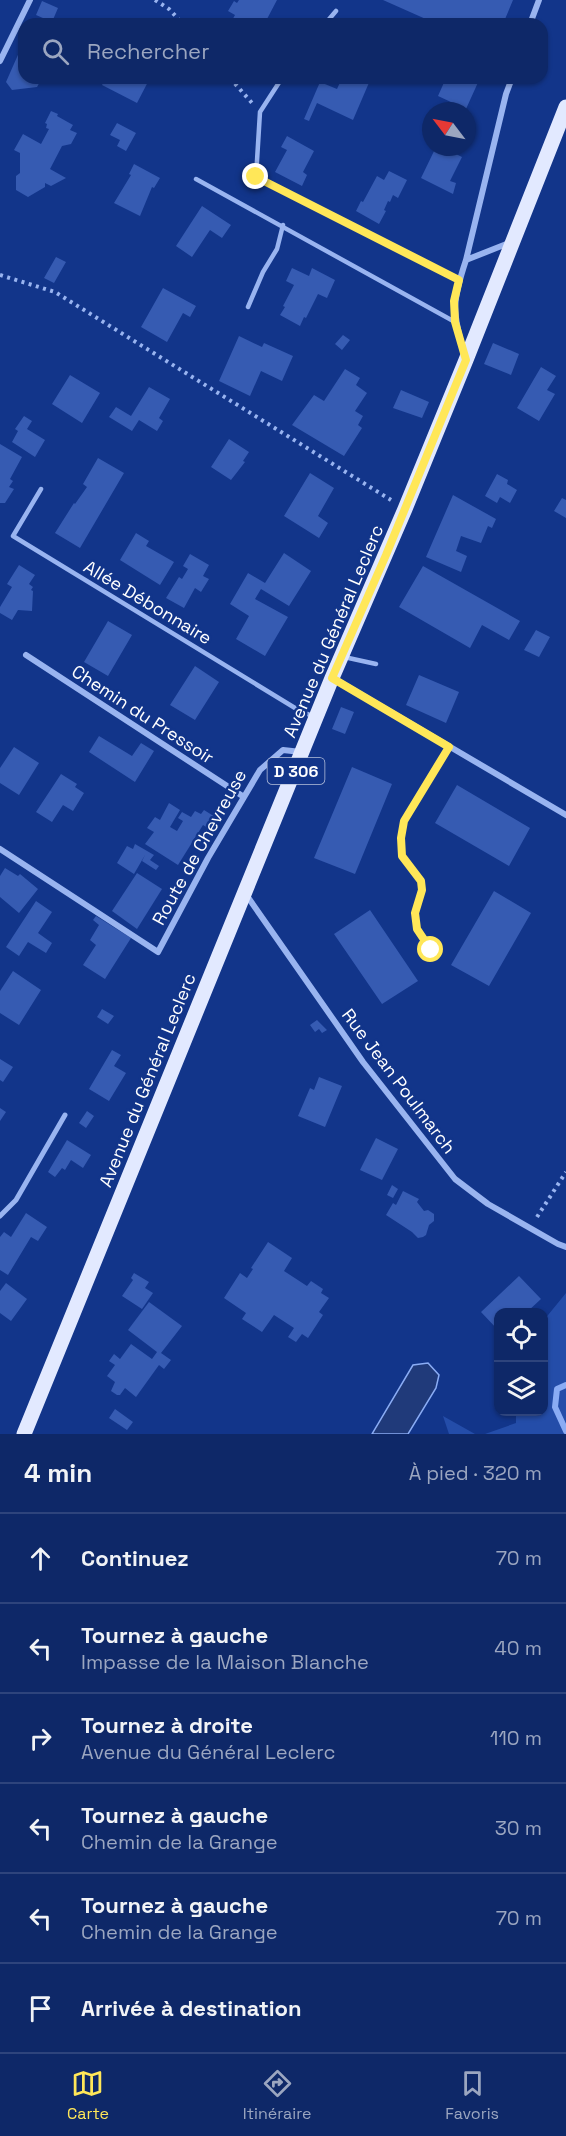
<!DOCTYPE html>
<html lang="fr">
<head>
<meta charset="utf-8">
<style>
  body { margin:0; font-family:"Space Grotesk",sans-serif; background:#1c3471; color:#f1f3f6 }
  .controls { position:absolute; right:18px; bottom:18px; display:grid; overflow:hidden; border-radius:12px; box-shadow:0 2px 4px #0004 }
  .controls button { width:54px; height:54px; display:grid; place-items:center; padding:0; border:0; border-bottom:2px solid #2e447c; background:#0e2868; color:#f1f3f6; font:30px sans-serif }
  .compass { position:absolute; left:422px; top:102px; width:54px; height:54px; border-radius:50%; background:#0e2868; box-shadow:0 2px 4px #0004; rotate:302deg }
  .stop { position:absolute; width:18px; height:18px; margin:-14px; border:4px solid #ffe758; border-radius:50%; background:#fff }
  .stop.end { background:#ffe758; border-color:#fff; box-shadow:0 2px 6px #0008 }
  .list { margin:0; padding:0; list-style:none }
  h2 { display:flex; justify-content:space-between; align-items:center; height:78px; margin:0; padding:0 24px; font-size:26px }
  h2 small { font-size:20px; font-weight:400; color:#9ba6c0 }
  .list li { display:grid; grid-template-columns:39px 1fr auto; gap:18px; align-items:center; box-sizing:border-box; height:90px; padding:0 24px; border-top:2px solid #2e447c }
  .list b { display:block; font-size:22px; white-space:nowrap }
  .list p { margin:0; font-size:20px; white-space:nowrap; color:#9ba6c0 }
  .list em { font-size:20px; font-style:normal; color:#9ba6c0 }
  .icon { flex:none; width:33px; height:33px; fill:none; stroke:currentColor; stroke-width:2; stroke-linecap:round; stroke-linejoin:round }
  .map { position:relative; flex:none; width:566px; height:1434px; overflow:hidden }
  .search { position:absolute; background:#0e2868; box-shadow:0 2px 4px #0004; left:18px; right:18px; top:18px; height:66px; display:flex; align-items:center; gap:15px; box-sizing:border-box; padding:0 21px; border-radius:18px; color:#9ba6c0; font-size:22px }
  .sheet { height:618px; background:#0e2868 }
  nav { display:flex; justify-content:space-around; align-items:center; box-sizing:border-box; height:84px; border-top:2px solid #2e447c; background:#0e2868; font-size:16px; color:#9ba6c0 }
  nav a { display:grid; justify-items:center; gap:3px }
  nav .on { color:#ffe758 }
  .map>svg:first-child { display:block }
  .green { fill:#244da9 }
  .water { fill:#203a7a; stroke:#8aacf4; stroke-width:1.5 }
  .lines { fill:none; stroke-linecap:round; stroke-linejoin:round }
  .stream { stroke:#8aacf4; stroke-width:6 }
  .building { fill:#365bb2 }
  .path { stroke:#99b4f0; stroke-width:4; stroke-dasharray:3 4.5; stroke-linecap:butt }
  .service { stroke:#99b4f0; stroke-width:4.5 }
  .pedestrian { stroke:#99b4f0; stroke-width:5 }
  .minor { stroke:#99b4f0; stroke-width:6 }
  .primary { stroke:#e2e9ff; stroke-width:15 }
  .route { stroke:#ffe758; stroke-width:8 }
  .labels { text-anchor:middle; dominant-baseline:central; stroke-width:5; stroke-linejoin:round; paint-order:stroke }
  .shield { fill:#12358a; stroke:#b8c2dc; stroke-width:1.5 }
  .shield-label { font-size:16px; font-weight:bold; fill:#fff }
  .street-label { font-size:18px; fill:#fff; stroke:#12358a }
</style>
</head>
<body>
<div class="map">
<svg width="566" height="1434" viewBox="0 0 566 1434">
  <rect width="100%" height="100%" fill="#12358a"/>
  <path class="green" d="M566 1293V1434H485L516 1423V1412H544V1320Z
    M443 1416 475 1434H449Z"/>
  <path class="water" d="M428 1363 439 1375 436 1388 408 1434H372L413 1365Z"/>
  <g class="lines">
    <path class="stream" d="M566 1385 557 1389 555 1407 566 1431"/>
  </g>
  <path class="building" d="M239 0H277L267 19 273 22 272 24H230L235 15 228 11 234 1 237 3Z
    M383 0H513L503 24H437Z
    M42 1 58 8 52 22 36 15Z
    M21 48H24V78H42L37 87 12 90 6 82Z
    M106 78H150L137 103 102 85Z
    M342 78H371L353 120 317 103 309 121 304 119 320 82 337 89Z
    M446 78H480L466 109 438 96Z
    M51 111 58 114 57 116 73 125 70 130 77 133 71 144 62 146 50 169 66 178 51 186 45 183V187L28 197 16 190V176L20 173V153L14 150 23 134 41 144 49 129 46 128 47 124 45 123Z
    M117 123 136 133 126 151 117 146 120 140 110 135Z
    M287 136 314 151 303 172 307 175 302 186 275 172 287 150 281 147Z
    M436 147H442L462 157 450 181 456 183 453 194 421 178Z
    M134 164 160 178 154 188 152 187 140 216 114 203 131 175 129 174Z
    M389 171 407 180 398 198 393 195 390 202 388 201 384 210 386 211 379 224 356 211 361 201 363 202 377 176 384 180Z
    M202 206 231 225 222 238 210 230 192 257 176 246Z
    M56 257 66 262 54 283 44 278Z
    M292 268 309 276 312 268 335 280 327 298 318 294 306 318 304 317 300 326 280 315 285 307 283 306 294 285 286 281Z
    M163 288 196 306 190 317 183 313 167 342 141 327Z
    M343 335 350 340 342 350 335 344Z
    M239 336 262 347 264 343 293 356 282 381 261 371 250 396 219 381Z
    M493 343 519 354 511 375 484 364Z
    M541 367 556 376 547 390 555 394 539 421 517 408Z
    M345 369 360 378 356 385 367 393 355 411 363 416 358 425 362 428 344 456 292 425 314 395 324 401Z
    M70 375 100 393 82 423 52 404Z
    M149 387 170 399 159 418 163 421 157 431 139 420 132 431 109 417 116 407 131 416Z
    M401 390 429 402 422 418 393 408Z
    M24 416 32 421 27 429 45 440 35 457 12 442 18 431 15 429Z
    M229 439 249 452 243 461 245 462 231 480 211 467Z
    M0 444 22 457 10 479 13 481 9 487 14 489 5 503H0Z
    M98 458 124 473 80 548 55 533 74 503 75 504 87 487 83 484Z
    M310 473 334 488 318 516 328 523 319 538 284 516Z
    M497 474 508 480 507 484 517 490 510 503 500 497 497 503 485 496Z
    M453 495 496 519 492 528 488 526 481 543 461 536 456 551 467 556 461 572 426 557Z
    M562 498 566 500V518L554 511Z
    M136 533 149 541 146 546 174 562 160 585 120 560Z
    M284 553 311 571 289 606 261 589 255 599 288 617 265 656 236 639 249 616 230 604 248 573 265 583Z
    M190 554 209 565 203 576 209 579 201 592 195 588 184 608 166 598 179 577 182 579 188 569 183 566Z
    M19 565 35 575 29 584 33 587 31 590 33 591 32 611 18 610 12 620 0 613V607L12 587 7 584Z
    M423 566 520 621 509 640 482 625 470 648 399 607Z
    M108 621 132 635 108 676 84 662Z
    M536 630 550 637 539 657 524 650Z
    M195 666 219 682 195 720 170 705Z
    M419 675 459 692 446 723 406 705Z
    M341 707 354 712 345 734 332 729Z
    M99 736 132 756 141 743 154 751 135 782 89 752Z
    M14 747 39 763 19 795 0 783V768Z
    M352 767 392 784 355 874 314 858Z
    M61 774 77 784 75 787 84 793 73 811 63 805 52 822 36 812Z
    M457 785 530 828 509 866 435 823Z
    M169 803 180 810 170 827 177 831 183 821 178 818 182 812 191 817 195 811 201 814 204 810 220 820 214 832 203 825 178 865 145 844 154 832 147 828 155 817 160 820Z
    M135 844 154 855 150 860 159 866 156 870 142 861 145 855 134 874 117 863 127 846 133 849Z
    M5 868 18 876 20 874 38 889 19 913 0 897V876Z
    M137 873 162 889 137 929 112 911Z
    M494 891 531 913 489 986 451 965Z
    M36 901 52 912 38 933 52 943 46 953 28 942 19 956 6 947Z
    M370 910 418 981 382 1004 334 934Z
    M96 916 131 938 105 979 83 965 96 945 90 940 99 925 93 920Z
    M13 971 41 990 19 1025 0 1013V991Z
    M102 1009 114 1016 108 1024 97 1017Z
    M317 1020 327 1030 322 1033 319 1029 315 1032 310 1025Z
    M112 1050 121 1055 114 1066 126 1073 109 1101 89 1089Z
    M0 1059 13 1067 3 1082 0 1080Z
    M319 1077 342 1086 325 1127 298 1116 310 1088 314 1090Z
    M0 1108 6 1112 0 1121Z
    M87 1111 94 1116 86 1128 79 1123Z
    M376 1138 398 1149 382 1180 360 1170Z
    M67 1140 91 1155 83 1168 71 1160 65 1170 62 1168 55 1177 48 1172Z
    M392 1185 398 1189 393 1198 387 1195Z
    M403 1191 419 1199 417 1202 424 1211 428 1210 434 1214V1221L429 1225 426 1235 423 1237 418 1238 412 1232 386 1215 393 1203 396 1205Z
    M26 1213 47 1227 38 1241 31 1237 8 1275 0 1270V1237L4 1232 11 1237Z
    M268 1242 292 1258 284 1271 307 1286 311 1281 323 1289 321 1293 329 1298 319 1312 323 1315 308 1338 302 1334 296 1342 288 1337 294 1328 274 1315 262 1332 242 1319 246 1313 224 1298 240 1273 247 1278 253 1269 251 1268Z
    M134 1273 149 1282 145 1288 153 1293 142 1309 122 1296 133 1280 131 1278Z
    M519 1276 541 1299 527 1312H498V1330L481 1312Z
    M6 1283 27 1299 11 1321 0 1313V1291Z
    M149 1302 182 1326 161 1353 171 1360 164 1369 159 1365 136 1397 125 1388 120 1395H117L111 1391 115 1382 107 1376 115 1365 109 1361 114 1354 120 1359 131 1344 152 1359 157 1352 128 1330Z
    M115 1409 133 1422 127 1430 109 1418Z"/>
  <g class="lines">
    <path class="path" d="M155 0 169 9 183 24
      M230 78 252 103
      M0 275 55 292 391 500
      M537 1217 566 1172"/>
    <path class="service" d="M325 24 336 11
      M282 78 260 112 256 177 459 280
      M196 179 455 322
      M248 307 263 272 277 249 283 225
      M41 489 13 536 295 708 314 717
      M344 657 376 664
      M431 950 417 929 415 913 422 890 421 881 402 856 401 838 404 821 449 747"/>
    <path class="pedestrian" d="M0 1216 16 1200 65 1115"/>
    <path class="minor" d="M530 24 539 0
      M0 61 30 0
      M466 260 506 94 512 78
      M464 353C452 311 452 302 466 260L509 243
      M26 655 244 797
      M333 678 566 815
      M0 849 158 952 208 858 260 770 283 750 301 752
      M245 893 363 1062 455 1179 488 1204 558 1244 566 1247"/>
    <path class="primary" d="M24 1434 332 678 405 509 466 360 566 107"/>
  </g>
  <g class="lines">
    <path class="route" d="M256 177 459 280 454 301 455 322 466 360 386 555 332 678 449 747 404 821 401 838 402 856 421 881 422 890 415 913 417 929 431 950"/>
  </g>
  <g class="labels">
    <rect class="shield" x="267.5" y="758" width="57" height="26" rx="4.5"/>
    <g class="shield-label">
      <text x="296" y="771">D 306</text>
    </g>
    <g class="street-label">
      <text transform="translate(148 602) rotate(31)">Allée Débonnaire</text>
      <text transform="translate(333 631) rotate(-67)">Avenue du Général Leclerc</text>
      <text transform="translate(143 714) rotate(33)">Chemin du Pressoir</text>
      <text transform="translate(199 847) rotate(-61)">Route de Chevreuse</text>
      <text transform="translate(147 1080) rotate(-68)">Avenue du Général Leclerc</text>
      <text transform="translate(399 1081) rotate(53)">Rue Jean Poulmarch</text>
    </g>
  </g>
</svg>
<div class="controls">
<button><svg class="icon" aria-label="locate" viewBox="0 0 24 24"><circle cx="12" cy="12" r="6"/><path d="M12 2v4M12 18v4M2 12h4M18 12h4"/></svg></button>
<button><svg class="icon" aria-label="layers" viewBox="0 0 24 24"><path d="M12 4l9 5-9 5-9-5zM3 14l9 5 9-5"/></svg></button>
</div>
<svg class="compass" viewBox="-18 -18 36 36"><path d="M0-13l5 13h-10z" fill="#e53935"/><path d="M0 13l5-13h-10z" fill="#9ba6c0"/></svg>
<div class="stop" style="left:431px;top:950px"></div>
<div class="stop end" style="left:256px;top:177px"></div>
<div class="search"><svg class="icon" aria-label="search" viewBox="0 0 24 24"><circle cx="10" cy="10" r="6"/><path d="M15 15l6 6"/></svg>Rechercher</div>
</div>
<section class="sheet">
<h2>4 min<small>À pied · 320 m</small></h2>
<ul class="list">
<li><svg class="icon" aria-label="ahead" viewBox="0 0 24 24"><path d="M12 20V5M6 11l6-6 6 6"/></svg><div><b>Continuez</b></div><em>70 m</em></li>
<li><svg class="icon" aria-label="left" viewBox="0 0 24 24"><path d="M17 20v-9H6M10 6l-5 5 5 5"/></svg><div><b>Tournez à gauche</b><p>Impasse de la Maison Blanche</p></div><em>40 m</em></li>
<li><svg class="icon" aria-label="right" viewBox="0 0 24 24"><path d="M7 20v-9h11M14 6l5 5-5 5"/></svg><div><b>Tournez à droite</b><p>Avenue du Général Leclerc</p></div><em>110 m</em></li>
<li><svg class="icon" aria-label="left" viewBox="0 0 24 24"><path d="M17 20v-9H6M10 6l-5 5 5 5"/></svg><div><b>Tournez à gauche</b><p>Chemin de la Grange</p></div><em>30 m</em></li>
<li><svg class="icon" aria-label="left" viewBox="0 0 24 24"><path d="M17 20v-9H6M10 6l-5 5 5 5"/></svg><div><b>Tournez à gauche</b><p>Chemin de la Grange</p></div><em>70 m</em></li>
<li><svg class="icon" aria-label="arrive" viewBox="0 0 24 24"><path d="M6 21V4h12l-3 4 3 4H6"/></svg><div><b>Arrivée à destination</b></div></li>
</ul>
</section>
<nav>
<a class="on"><svg class="icon" aria-label="map" viewBox="0 0 24 24"><path d="M3 6l6-2 6 2 6-2v14l-6 2-6-2-6 2zM9 4v14M15 6v14"/></svg>Carte</a>
<a><svg class="icon" aria-label="directions" viewBox="0 0 24 24"><path d="M12 3l9 9-9 9-9-9zM9 14v-3h6M13 9l2 2-2 2"/></svg>Itinéraire</a>
<a><svg class="icon" aria-label="saved" viewBox="0 0 24 24"><path d="M7 4h10v16l-5-4-5 4z"/></svg>Favoris</a>
</nav>
</body>
</html>
